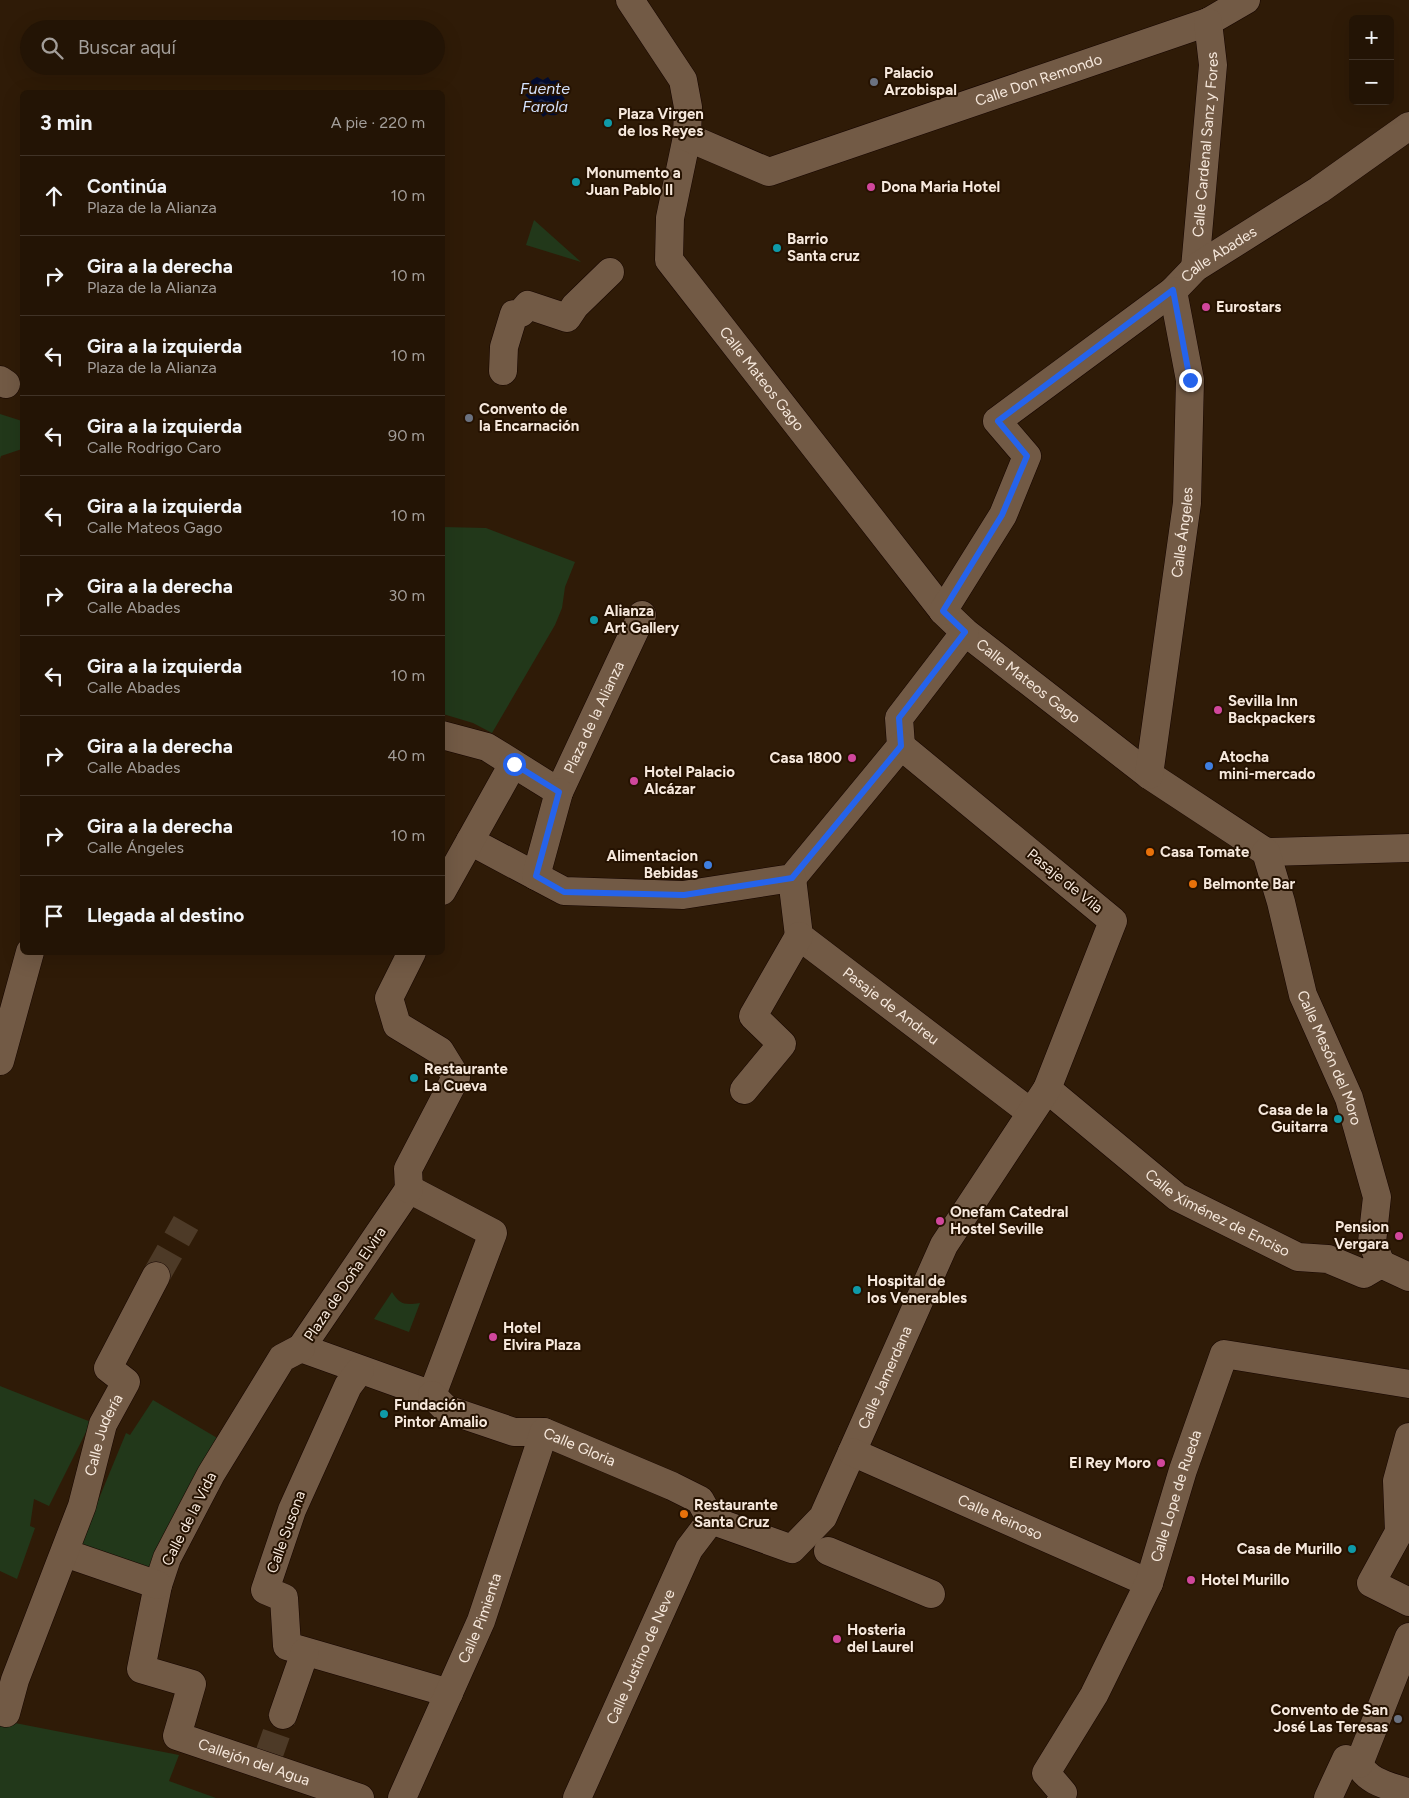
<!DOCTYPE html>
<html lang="es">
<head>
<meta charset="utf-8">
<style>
  body { margin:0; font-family:Figtree,sans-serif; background:#2f2113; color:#f1f3f6 }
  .controls { position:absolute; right:15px; top:15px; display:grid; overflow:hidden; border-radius:8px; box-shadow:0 5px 20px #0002 }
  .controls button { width:45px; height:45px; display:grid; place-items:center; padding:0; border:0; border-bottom:1px solid #403327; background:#231405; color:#f1f3f6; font:25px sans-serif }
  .stop { position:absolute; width:15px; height:15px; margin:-11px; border:4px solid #2563eb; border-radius:50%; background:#fff }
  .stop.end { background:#2563eb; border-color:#fff; box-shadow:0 1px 5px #0008 }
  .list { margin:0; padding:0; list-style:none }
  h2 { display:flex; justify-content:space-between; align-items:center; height:65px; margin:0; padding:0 20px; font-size:21px }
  h2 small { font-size:16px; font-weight:400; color:#a39e9a }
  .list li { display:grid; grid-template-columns:32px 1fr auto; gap:15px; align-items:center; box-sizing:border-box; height:80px; padding:0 20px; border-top:1px solid #403327 }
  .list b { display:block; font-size:19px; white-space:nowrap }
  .list p { margin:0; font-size:16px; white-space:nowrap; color:#a39e9a }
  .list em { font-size:16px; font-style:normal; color:#a39e9a }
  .icon { flex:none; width:28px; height:28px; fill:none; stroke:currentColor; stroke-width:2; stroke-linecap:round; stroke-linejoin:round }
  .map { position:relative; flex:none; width:1409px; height:1798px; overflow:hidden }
  .search { position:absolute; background:#231405; box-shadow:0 5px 20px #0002; left:20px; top:20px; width:425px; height:55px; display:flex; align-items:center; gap:12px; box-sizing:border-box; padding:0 18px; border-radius:28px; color:#a39e9a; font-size:19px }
  .panel { position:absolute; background:#231405; box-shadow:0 5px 20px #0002; left:20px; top:90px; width:425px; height:865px; border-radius:8px }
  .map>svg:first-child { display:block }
  .green { fill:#22381a }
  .water { fill:url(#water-ripples) }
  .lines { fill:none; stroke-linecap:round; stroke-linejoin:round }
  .minor-tunnel { stroke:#4d3a27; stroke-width:28; stroke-dasharray:28 14; stroke-linecap:butt }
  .minor-casing { stroke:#160500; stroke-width:29 }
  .minor { stroke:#725a45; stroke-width:28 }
  .route { stroke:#2563eb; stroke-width:6 }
  .worship-dot { fill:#6b7280; stroke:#251201; stroke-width:2 }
  .culture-dot { fill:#0f9aa8; stroke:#251201; stroke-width:2 }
  .hotel-dot { fill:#d1479c; stroke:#251201; stroke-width:2 }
  .shop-dot { fill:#3f7fe0; stroke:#251201; stroke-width:2 }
  .food-dot { fill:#e8710a; stroke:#251201; stroke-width:2 }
  .labels { text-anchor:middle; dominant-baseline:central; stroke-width:4; stroke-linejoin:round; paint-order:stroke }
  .poi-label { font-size:15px; font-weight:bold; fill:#f6e8dc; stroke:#251201; text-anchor:start }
  .street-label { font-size:15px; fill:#f6e8dc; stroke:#251201 }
  .water-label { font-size:16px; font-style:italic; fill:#d4e2fe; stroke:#251201 }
</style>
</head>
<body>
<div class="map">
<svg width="1409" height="1798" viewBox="0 0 1409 1798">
  <defs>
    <pattern id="water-ripples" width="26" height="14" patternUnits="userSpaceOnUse" patternTransform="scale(1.25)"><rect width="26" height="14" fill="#020b2f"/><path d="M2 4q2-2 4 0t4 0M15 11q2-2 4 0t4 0" fill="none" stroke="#282f4d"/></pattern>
  </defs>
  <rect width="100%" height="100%" fill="#2f1b07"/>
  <path class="green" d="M534 220 581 262 526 245Z
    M0 414 22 421V449L1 456 0 459Z
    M443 527 486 528 575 562 565 587 562 608 555 625 492 733 473 723 443 714Z
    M392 1292C400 1305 405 1305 420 1303L409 1332 374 1319Z
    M0 1386 91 1422 49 1506 34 1499 30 1526 35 1528 17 1579 0 1571Z
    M153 1400 224 1442 150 1575 77 1552 126 1433 130 1435Z
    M0 1717 15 1723 179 1755 169 1781 216 1798H0Z"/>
  <path class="water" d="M537 77 543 80 548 77 551 81 558 80C564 84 566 89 562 95L565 99 561 102C564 113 556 118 547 114L543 117 540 113 535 114 528 110 527 103 529 99 525 95 529 92 528 84 532 80Z"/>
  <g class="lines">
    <path class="minor-tunnel" d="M156 1276 186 1223
      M267 1760 283 1715"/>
    <defs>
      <g id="minor">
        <path id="s1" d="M630 0 683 80 688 107 687 137 670 218 669 260 943 611 965 632 1149 775 1266 852 1409 848"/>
        <path id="s2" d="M687 137 769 172 1208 22 1246 0"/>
        <path id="s3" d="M1195 268 1213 65 1208 22"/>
        <path d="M503 371 504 347 514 314 521 313 528 305 567 318 575 306 610 272"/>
        <path d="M0 380 6 384"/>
        <path id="s4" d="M943 611 1003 515 1027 456 997 421 1173 291 1195 268 1319 190 1409 126"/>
        <path id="s5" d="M442 735 487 747 559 792 642 615"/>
        <path id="s6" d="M1149 775 1187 503 1190 380 1173 291"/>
        <path d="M470 841 564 891 683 895 792 878 901 746 899 718 965 632"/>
        <path id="s7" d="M1266 852 1281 902 1303 995 1349 1098 1377 1197 1372 1242 1381 1264"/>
        <path d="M536 876 559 792"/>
        <path id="s8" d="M792 878 799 936 1030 1112"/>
        <path d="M442 891 513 764"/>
        <path d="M0 1061 30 952"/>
        <path id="s9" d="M1047 1089 1177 1197 1298 1257 1328 1259 1364 1274 1381 1264 1409 1277"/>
        <path d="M744 1090 782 1044 753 1016 799 936"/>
        <path d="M409 1189 493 1233 432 1395 301 1348Z"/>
        <path d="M409 1189 408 1169 456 1077 440 1051 397 1025 389 998 412 952"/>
        <path id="s10" d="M301 1348 282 1358 211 1474 167 1558 158 1585 141 1669 192 1684 177 1736 360 1798"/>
        <path d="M360 1370 348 1386 292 1510 265 1590 284 1598 287 1646 449 1693"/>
        <path id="s11" d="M432 1395 446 1409 514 1432H544L672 1486 700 1500 711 1520 792 1549 823 1517 944 1245 1047 1089 1113 921 901 746"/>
        <path d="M1409 1437 1397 1481 1399 1532 1371 1583 1409 1602"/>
        <path id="s12" d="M852 1452 1149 1583"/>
        <path d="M828 1551 931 1594"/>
        <path d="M65 1553 158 1585"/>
        <path id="s13" d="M6 1713 15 1680 82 1506 103 1424 126 1382 108 1368 156 1276"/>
        <path d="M283 1715 305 1652"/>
        <path d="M1359 1764C1368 1783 1391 1786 1409 1793"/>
        <path id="s14" d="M402 1798 481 1621 544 1432"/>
        <path id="s15" d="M577 1798 689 1549 711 1520"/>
        <path id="s16" d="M1061 1798 1063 1793 1046 1773 1094 1695 1149 1583 1183 1470 1224 1354 1409 1384"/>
        <path d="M1328 1798 1346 1759 1359 1764 1409 1637"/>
      </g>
    </defs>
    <use href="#minor" class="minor-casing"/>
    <use href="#minor" class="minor"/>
  </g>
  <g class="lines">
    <path class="route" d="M514 764 559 792 536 876 564 892 684 895 792 878 901 746 899 718 965 632 943 611 1002 515 1027 456 998 421 1173 290 1190 380"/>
  </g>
  <g class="worship-dot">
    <circle cx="874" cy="82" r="5"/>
    <circle cx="469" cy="418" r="5"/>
    <circle cx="1398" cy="1719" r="5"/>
  </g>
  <g class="culture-dot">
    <circle cx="608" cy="123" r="5"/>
    <circle cx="576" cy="182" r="5"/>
    <circle cx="777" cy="248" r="5"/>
    <circle cx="594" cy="620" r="5"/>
    <circle cx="414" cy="1078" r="5"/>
    <circle cx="1338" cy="1119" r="5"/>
    <circle cx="857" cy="1290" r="5"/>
    <circle cx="384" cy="1414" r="5"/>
    <circle cx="1352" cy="1549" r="5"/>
  </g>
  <g class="hotel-dot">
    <circle cx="871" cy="187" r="5"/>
    <circle cx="1206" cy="307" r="5"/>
    <circle cx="1218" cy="710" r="5"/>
    <circle cx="852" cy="758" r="5"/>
    <circle cx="634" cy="781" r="5"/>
    <circle cx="940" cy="1221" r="5"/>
    <circle cx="1399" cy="1236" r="5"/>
    <circle cx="493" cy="1337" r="5"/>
    <circle cx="1161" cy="1463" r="5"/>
    <circle cx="1191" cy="1580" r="5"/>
    <circle cx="837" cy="1639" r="5"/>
  </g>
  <g class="shop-dot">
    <circle cx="1209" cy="766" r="5"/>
    <circle cx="708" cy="865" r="5"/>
  </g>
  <g class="food-dot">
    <circle cx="1150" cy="852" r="5"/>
    <circle cx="1193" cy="884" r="5"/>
    <circle cx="684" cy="1514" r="5"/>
  </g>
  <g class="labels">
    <g class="poi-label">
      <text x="884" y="73">Palacio<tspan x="884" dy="17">Arzobispal</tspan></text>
      <text x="618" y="114">Plaza Virgen<tspan x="618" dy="17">de los Reyes</tspan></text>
      <text x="586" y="173">Monumento a<tspan x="586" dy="17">Juan Pablo II</tspan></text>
      <text x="881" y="187">Dona Maria Hotel</text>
      <text x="787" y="239">Barrio<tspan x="787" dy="17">Santa cruz</tspan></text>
      <text x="1216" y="307">Eurostars</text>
      <text x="479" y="409">Convento de<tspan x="479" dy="17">la Encarnación</tspan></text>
      <text x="604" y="611">Alianza<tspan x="604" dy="17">Art Gallery</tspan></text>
      <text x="1228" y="701">Sevilla Inn<tspan x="1228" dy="17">Backpackers</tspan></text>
      <text x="1219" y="757">Atocha<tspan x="1219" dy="17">mini-mercado</tspan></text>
      <text x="842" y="758" text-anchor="end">Casa 1800</text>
      <text x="644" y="772">Hotel Palacio<tspan x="644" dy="17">Alcázar</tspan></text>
      <text x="1160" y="852">Casa Tomate</text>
      <text x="698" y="856" text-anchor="end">Alimentacion<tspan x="698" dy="17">Bebidas</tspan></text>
      <text x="1203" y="884">Belmonte Bar</text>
      <text x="424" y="1069">Restaurante<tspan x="424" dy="17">La Cueva</tspan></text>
      <text x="1328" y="1110" text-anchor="end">Casa de la<tspan x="1328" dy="17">Guitarra</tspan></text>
      <text x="950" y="1212">Onefam Catedral<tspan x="950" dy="17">Hostel Seville</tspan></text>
      <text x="1389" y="1227" text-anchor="end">Pension<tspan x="1389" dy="17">Vergara</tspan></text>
      <text x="867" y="1281">Hospital de<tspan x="867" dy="17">los Venerables</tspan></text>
      <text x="503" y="1328">Hotel<tspan x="503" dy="17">Elvira Plaza</tspan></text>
      <text x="394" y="1405">Fundación<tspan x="394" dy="17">Pintor Amalio</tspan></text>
      <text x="1151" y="1463" text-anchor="end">El Rey Moro</text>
      <text x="694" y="1505">Restaurante<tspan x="694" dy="17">Santa Cruz</tspan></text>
      <text x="1342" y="1549" text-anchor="end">Casa de Murillo</text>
      <text x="1201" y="1580">Hotel Murillo</text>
      <text x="847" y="1630">Hosteria<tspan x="847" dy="17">del Laurel</tspan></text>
      <text x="1388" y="1710" text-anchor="end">Convento de San<tspan x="1388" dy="17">José Las Teresas</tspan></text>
    </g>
    <g class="street-label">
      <text stroke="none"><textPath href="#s2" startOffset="374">Calle Don Remondo</textPath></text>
      <text stroke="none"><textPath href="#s3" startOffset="124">Calle Cardenal Sanz y Fores</textPath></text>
      <text stroke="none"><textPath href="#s4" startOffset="501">Calle Abades</textPath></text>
      <text stroke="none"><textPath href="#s1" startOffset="429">Calle Mateos Gago</textPath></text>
      <text stroke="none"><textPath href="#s6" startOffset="245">Calle Ángeles</textPath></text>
      <text stroke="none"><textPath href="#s1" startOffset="834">Calle Mateos Gago</textPath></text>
      <text stroke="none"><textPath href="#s5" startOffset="214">Plaza de la Alianza</textPath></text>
      <text transform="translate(1065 881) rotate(39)">Pasaje de Vila</text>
      <text stroke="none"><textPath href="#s8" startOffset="174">Pasaje de Andreu</textPath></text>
      <text stroke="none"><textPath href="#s7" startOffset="216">Calle Mesón del Moro</textPath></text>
      <text stroke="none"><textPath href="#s9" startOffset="212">Calle Ximénez de Enciso</textPath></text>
      <text transform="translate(345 1284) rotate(-56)">Plaza de Doña Elvira</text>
      <text stroke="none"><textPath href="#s11" startOffset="598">Calle Jamerdana</textPath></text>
      <text stroke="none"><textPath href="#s13" startOffset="295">Calle Judería</textPath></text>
      <text stroke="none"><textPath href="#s11" startOffset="160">Calle Gloria</textPath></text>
      <text stroke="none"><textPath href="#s16" startOffset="339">Calle Lope de Rueda</textPath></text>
      <text stroke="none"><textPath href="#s12" startOffset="162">Calle Reinoso</textPath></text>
      <text transform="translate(189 1519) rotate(-63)">Calle de la Vida</text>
      <text transform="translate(286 1532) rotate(-70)">Calle Susona</text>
      <text stroke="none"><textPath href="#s14" startOffset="196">Calle Pimienta</textPath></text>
      <text stroke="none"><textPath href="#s15" startOffset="155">Calle Justino de Neve</textPath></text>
      <text stroke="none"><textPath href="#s10" startOffset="555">Callejón del Agua</textPath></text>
    </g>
    <g class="water-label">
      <text x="545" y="88">Fuente<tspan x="545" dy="18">Farola</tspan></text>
    </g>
  </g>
</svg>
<div class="controls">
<button>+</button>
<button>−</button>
</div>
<div class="stop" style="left:514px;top:764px"></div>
<div class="stop end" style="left:1190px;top:380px"></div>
<div class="search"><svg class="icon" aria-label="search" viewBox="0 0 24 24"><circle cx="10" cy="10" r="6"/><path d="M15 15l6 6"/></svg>Buscar aquí</div>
<section class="panel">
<h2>3 min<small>A pie · 220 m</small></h2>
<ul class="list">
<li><svg class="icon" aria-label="ahead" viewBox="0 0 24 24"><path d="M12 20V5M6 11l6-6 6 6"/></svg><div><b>Continúa</b><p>Plaza de la Alianza</p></div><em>10 m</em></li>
<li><svg class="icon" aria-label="right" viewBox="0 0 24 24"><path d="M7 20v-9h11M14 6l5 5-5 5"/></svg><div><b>Gira a la derecha</b><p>Plaza de la Alianza</p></div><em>10 m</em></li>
<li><svg class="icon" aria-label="left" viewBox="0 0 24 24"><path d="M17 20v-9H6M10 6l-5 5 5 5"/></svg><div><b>Gira a la izquierda</b><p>Plaza de la Alianza</p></div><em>10 m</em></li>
<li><svg class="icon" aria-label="left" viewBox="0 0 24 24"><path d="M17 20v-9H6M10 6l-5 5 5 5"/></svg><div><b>Gira a la izquierda</b><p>Calle Rodrigo Caro</p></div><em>90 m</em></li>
<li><svg class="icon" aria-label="left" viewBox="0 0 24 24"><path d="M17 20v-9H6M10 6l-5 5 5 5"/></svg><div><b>Gira a la izquierda</b><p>Calle Mateos Gago</p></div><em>10 m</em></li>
<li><svg class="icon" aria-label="right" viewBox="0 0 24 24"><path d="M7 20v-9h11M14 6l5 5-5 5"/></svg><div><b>Gira a la derecha</b><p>Calle Abades</p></div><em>30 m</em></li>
<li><svg class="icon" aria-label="left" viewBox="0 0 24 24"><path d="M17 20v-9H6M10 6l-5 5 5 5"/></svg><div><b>Gira a la izquierda</b><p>Calle Abades</p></div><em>10 m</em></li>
<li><svg class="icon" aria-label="right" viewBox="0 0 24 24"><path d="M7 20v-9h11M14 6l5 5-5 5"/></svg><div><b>Gira a la derecha</b><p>Calle Abades</p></div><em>40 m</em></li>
<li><svg class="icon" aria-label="right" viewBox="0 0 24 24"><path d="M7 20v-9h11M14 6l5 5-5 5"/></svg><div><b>Gira a la derecha</b><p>Calle Ángeles</p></div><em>10 m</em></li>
<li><svg class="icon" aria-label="arrive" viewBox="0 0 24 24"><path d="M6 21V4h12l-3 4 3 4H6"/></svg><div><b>Llegada al destino</b></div></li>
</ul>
</section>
</div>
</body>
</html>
